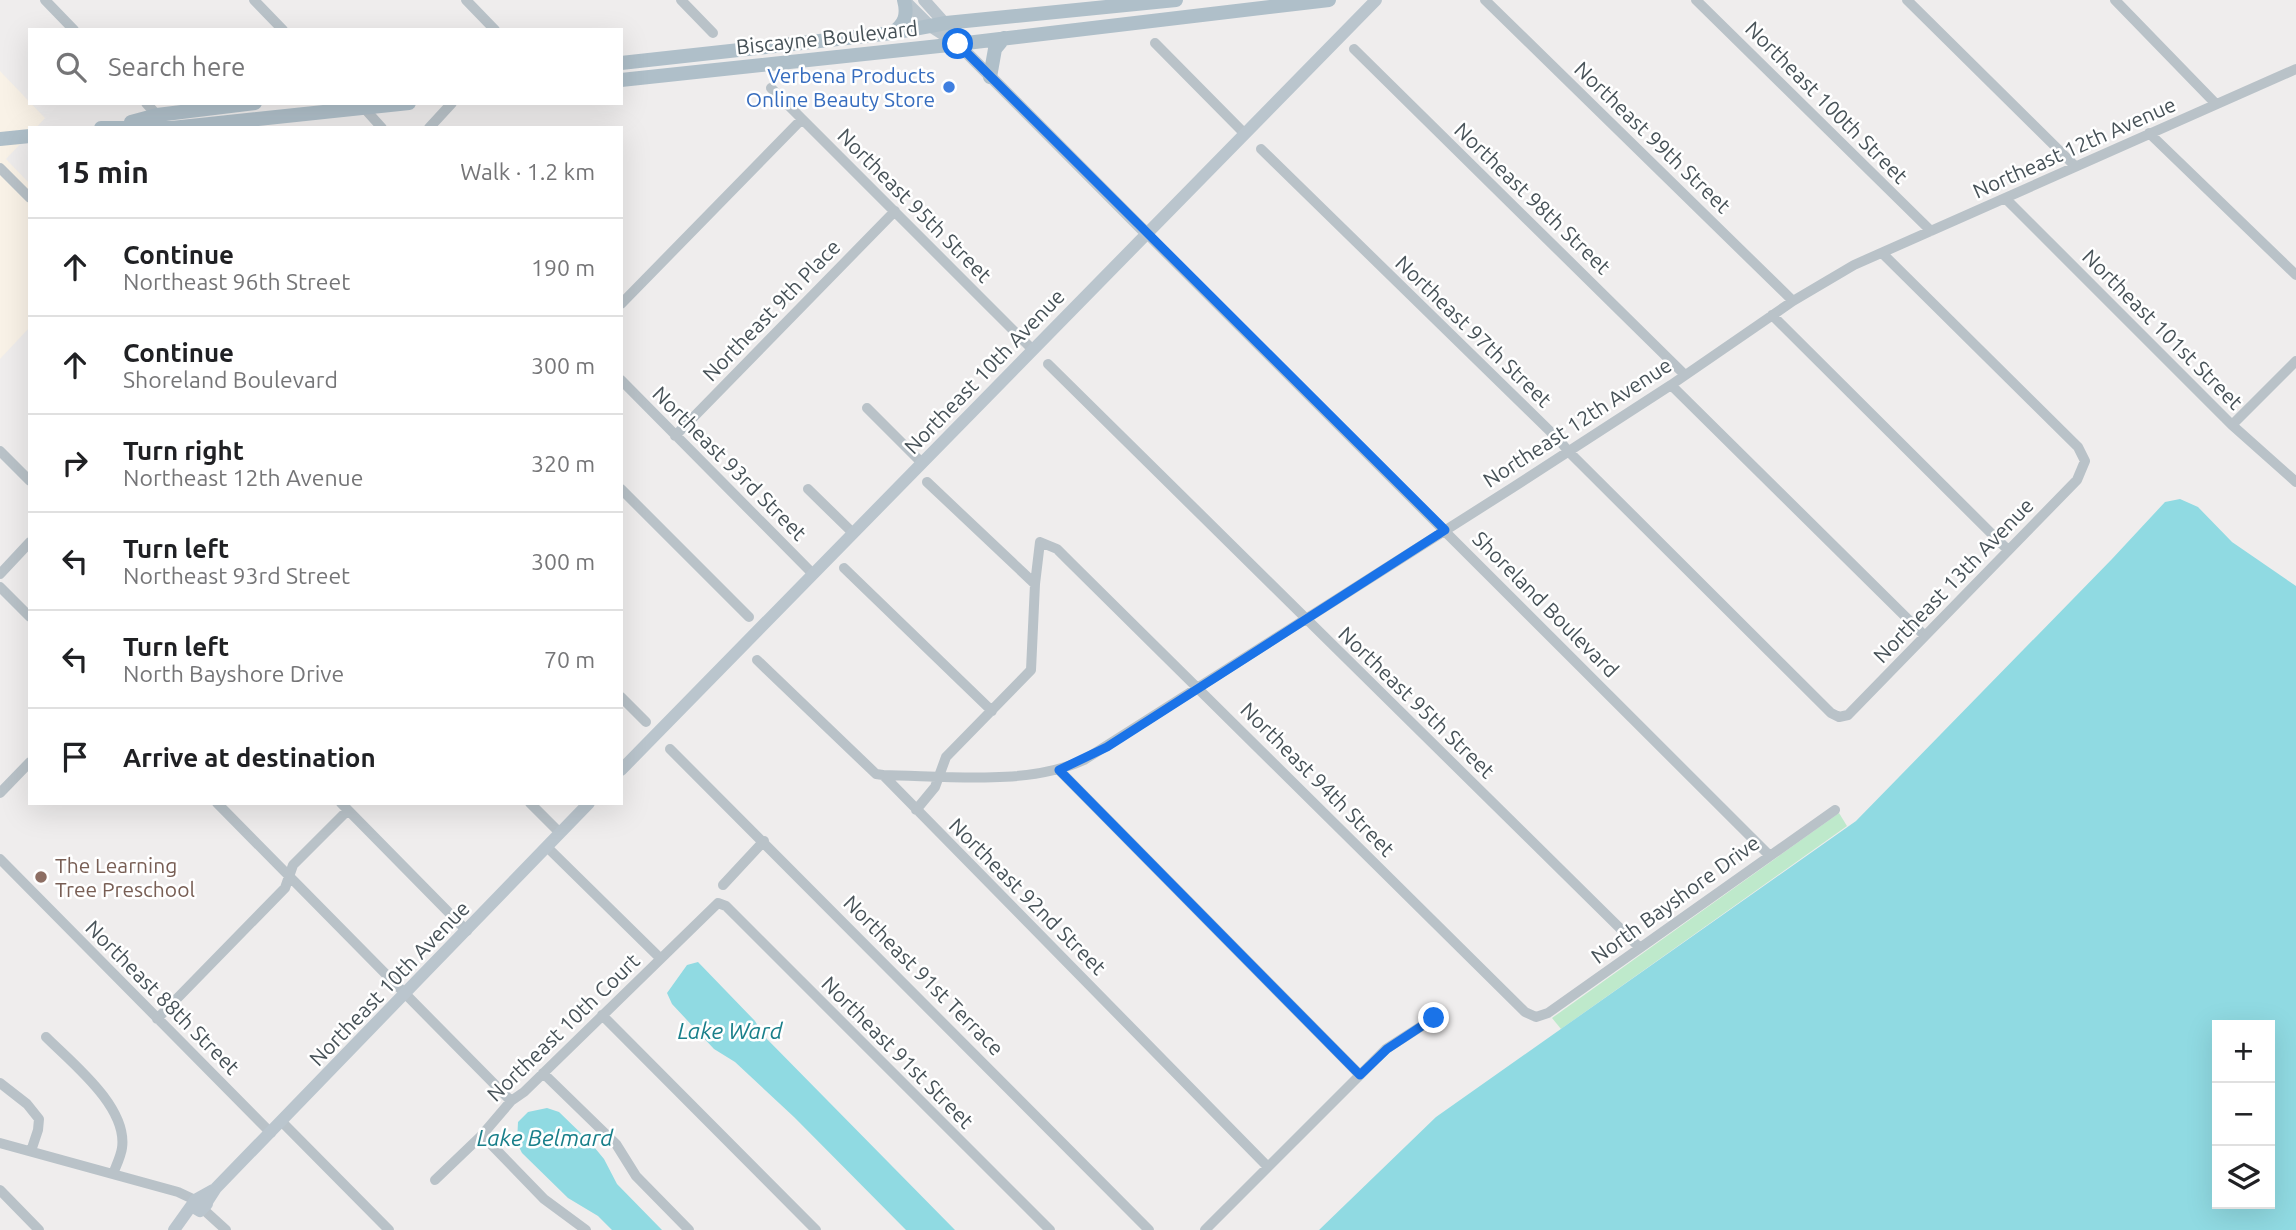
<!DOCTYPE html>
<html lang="en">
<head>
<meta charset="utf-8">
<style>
  body { margin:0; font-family:Ubuntu,sans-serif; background:#f6f6f6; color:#202124 }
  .controls { position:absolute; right:21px; bottom:21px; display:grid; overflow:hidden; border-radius:0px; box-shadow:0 7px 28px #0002 }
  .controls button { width:63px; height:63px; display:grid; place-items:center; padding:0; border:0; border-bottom:2px solid #e0e0e0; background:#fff; color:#202124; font:35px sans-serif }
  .stop { position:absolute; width:21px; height:21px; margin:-16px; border:5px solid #1a73e8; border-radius:50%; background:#fff }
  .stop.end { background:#1a73e8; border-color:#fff; box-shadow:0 2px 7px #0008 }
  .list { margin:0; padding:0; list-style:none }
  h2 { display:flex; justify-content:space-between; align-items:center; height:91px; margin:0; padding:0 28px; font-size:30px }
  h2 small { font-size:23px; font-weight:400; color:#757577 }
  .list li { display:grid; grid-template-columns:46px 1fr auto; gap:21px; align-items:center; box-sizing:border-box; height:98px; padding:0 28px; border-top:2px solid #e0e0e0 }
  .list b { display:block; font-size:26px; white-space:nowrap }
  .list p { margin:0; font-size:23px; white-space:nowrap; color:#757577 }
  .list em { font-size:23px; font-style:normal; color:#757577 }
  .icon { flex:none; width:38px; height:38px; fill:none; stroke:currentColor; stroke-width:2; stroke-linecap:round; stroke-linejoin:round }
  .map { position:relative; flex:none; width:2296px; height:1230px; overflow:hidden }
  .search { position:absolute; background:#fff; box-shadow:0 7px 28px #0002; left:28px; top:28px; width:595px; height:77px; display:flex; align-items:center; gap:18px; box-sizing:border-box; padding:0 24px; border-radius:0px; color:#757577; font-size:26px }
  .panel { position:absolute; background:#fff; box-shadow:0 7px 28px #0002; left:28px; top:126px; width:595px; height:679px; border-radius:0px }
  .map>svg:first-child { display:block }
  .commercial { fill:#f9f2e7 }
  .green { fill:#bee9cb }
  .water { fill:#90dae2; fill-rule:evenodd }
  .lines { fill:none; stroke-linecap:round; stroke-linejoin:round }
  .street { stroke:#b9c2c8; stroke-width:10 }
  .secondary { stroke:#bac5cd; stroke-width:12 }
  .primary { stroke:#afbfc9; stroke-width:14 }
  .route { stroke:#1a73e8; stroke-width:9 }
  .shop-dot { fill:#3f7fe0; stroke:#fff; stroke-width:2.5 }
  .education-dot { fill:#8d6e63; stroke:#fff; stroke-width:2.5 }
  .labels { text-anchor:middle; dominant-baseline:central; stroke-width:5; stroke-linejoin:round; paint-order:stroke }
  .street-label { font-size:21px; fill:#475258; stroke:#fff }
  .shop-label { font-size:21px; fill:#366cbe; stroke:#fff; text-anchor:end }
  .education-label { font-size:21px; fill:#785e54; stroke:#fff; text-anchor:start }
  .water-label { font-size:23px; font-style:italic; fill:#197f8a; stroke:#fff }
</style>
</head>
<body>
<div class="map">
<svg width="2296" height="1230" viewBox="0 0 2296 1230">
  <rect width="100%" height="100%" fill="#efeded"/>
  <path class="commercial" d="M0 71 45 118 36 128H30V134L6 159 30 184V327L0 359Z"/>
  <path class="green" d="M1839 813 1847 826 1561 1029 1552 1018Z"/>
  <path class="water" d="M2180 499 2198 507 2232 542 2296 586V1230H1319L1436 1117 1856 821 2112 559 2165 502ZM2270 1025V1204H2217V1025Z
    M698 962 755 1021 763 1035 955 1230H906L794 1117 735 1062 714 1049 672 1004 667 993 687 965Z
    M547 1108 559 1112 590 1142 604 1159 617 1184 662 1230H612L598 1216 568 1198 522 1153 517 1143 518 1122 528 1112Z"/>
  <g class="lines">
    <path class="street" d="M45 0 74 30
      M254 0 283 30
      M466 0 495 30
      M681 0 713 33
      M1485 0 1793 301
      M1696 0 1931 231
      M1907 0 2075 166
      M2115 0 2216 104
      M1155 43 1244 133
      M1354 49 1685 375
      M771 88 1032 349
      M146 103 157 115
      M364 108 382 128
      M429 128 452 103
      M2149 133 2296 275
      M1261 149 1560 441 1568 451 1831 713 1839 717 1848 715 2077 480 2085 461 2078 447 1882 253
      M0 168 30 198
      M2006 199 2232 425 2296 482
      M1146 233 1769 855
      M621 304 802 119
      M1772 315 2008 550
      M1048 364 1640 948
      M621 380 812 573
      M1671 385 1925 636
      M867 408 922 463
      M2232 425 2296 361
      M675 436 895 211
      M0 451 30 481
      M927 482 1035 584
      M621 489 749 617
      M808 489 853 533
      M844 568 992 711
      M0 574 30 542
      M0 587 30 617
      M757 660 876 774 883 775 1268 1167
      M621 697 646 722
      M670 749 1149 1230
      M1059 770 1360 1075
      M883 775C946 776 1027 786 1084 760L1512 488 1671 385 1793 301 1854 265 2296 69
      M0 793 30 762
      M217 803 511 1101
      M341 803 467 931
      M530 803 560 833
      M916 810 935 787 946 757 1031 670 1035 584 1040 542 1057 549 1070 562 1525 1012 1536 1017 1548 1013 1835 810
      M547 847 660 958
      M0 859 271 1133
      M723 885 764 841
      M602 1015 816 1230
      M157 1019 285 888 293 865 348 810
      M46 1037C72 1063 128 1107 122 1148 121 1156 116 1166 113 1174
      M543 1073 616 1144 636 1176 689 1230
      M0 1083 27 1104 39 1119 38 1130 31 1151
      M282 1122 389 1230
      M482 1135 544 1199 586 1230
      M0 1143 178 1192 195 1200
      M435 1180 482 1135 511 1101 524 1092 718 903 726 906 1050 1230
      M0 1190 39 1230
      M204 1210 226 1230
      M1205 1230 1386 1049 1434 1018"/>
    <path class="secondary" d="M904 0 930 26 958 44 1146 233
      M924 0 949 28
      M621 770 1376 0
      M201 1198 207 1204 200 1211 195 1208V1200L213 1190
      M207 1202 216 1188 589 803
      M174 1230 194 1202"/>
    <path class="primary" d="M892 33C905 24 908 15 904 0
      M621 63 892 33 946 23 1176 0
      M990 77 995 49 1004 38
      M621 80 958 44 1329 0
      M131 122 157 115 255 103
      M101 128H172L409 103
      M0 139 30 136"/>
  </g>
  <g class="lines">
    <path class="route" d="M958 44 1445 530 1107 747 1059 770 1360 1075 1387 1049 1434 1018"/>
  </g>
  <circle class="shop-dot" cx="949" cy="87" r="7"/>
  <circle class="education-dot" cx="41" cy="877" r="7"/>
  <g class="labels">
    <g class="street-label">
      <text transform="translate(827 37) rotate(-6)">Biscayne Boulevard</text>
      <text transform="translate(1827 102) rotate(45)">Northeast 100th Street</text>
      <text transform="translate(1653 137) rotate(44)">Northeast 99th Street</text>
      <text transform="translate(2074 147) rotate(-24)">Northeast 12th Avenue</text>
      <text transform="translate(1533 198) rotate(44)">Northeast 98th Street</text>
      <text transform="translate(915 205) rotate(45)">Northeast 95th Street</text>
      <text transform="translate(771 310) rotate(-46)">Northeast 9th Place</text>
      <text transform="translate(2163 329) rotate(45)">Northeast 101st Street</text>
      <text transform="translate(1474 331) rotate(44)">Northeast 97th Street</text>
      <text transform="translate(984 371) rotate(-46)">Northeast 10th Avenue</text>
      <text transform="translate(1577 422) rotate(-33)">Northeast 12th Avenue</text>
      <text transform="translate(730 463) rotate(45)">Northeast 93rd Street</text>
      <text transform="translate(1953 580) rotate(-46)">Northeast 13th Avenue</text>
      <text transform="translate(1546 604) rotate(45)">Shoreland Boulevard</text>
      <text transform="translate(1417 702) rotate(44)">Northeast 95th Street</text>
      <text transform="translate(1318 779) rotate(45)">Northeast 94th Street</text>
      <text transform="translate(1028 896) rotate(45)">Northeast 92nd Street</text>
      <text transform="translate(1675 899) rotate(-36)">North Bayshore Drive</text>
      <text transform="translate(924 975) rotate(45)">Northeast 91st Terrace</text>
      <text transform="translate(389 983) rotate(-46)">Northeast 10th Avenue</text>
      <text transform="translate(163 997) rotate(45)">Northeast 88th Street</text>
      <text transform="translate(563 1027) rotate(-44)">Northeast 10th Court</text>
      <text transform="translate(898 1052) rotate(45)">Northeast 91st Street</text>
    </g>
    <g class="shop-label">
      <text x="935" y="75">Verbena Products<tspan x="935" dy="24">Online Beauty Store</tspan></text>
    </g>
    <g class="education-label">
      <text x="55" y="865">The Learning<tspan x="55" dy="24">Tree Preschool</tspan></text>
    </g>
    <g class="water-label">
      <text x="730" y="1030">Lake Ward</text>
      <text x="545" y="1137">Lake Belmard</text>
    </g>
  </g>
</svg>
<div class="controls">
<button>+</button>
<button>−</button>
<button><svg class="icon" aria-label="layers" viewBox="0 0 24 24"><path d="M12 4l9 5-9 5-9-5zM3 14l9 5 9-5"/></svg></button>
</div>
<div class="stop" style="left:958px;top:44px"></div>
<div class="stop end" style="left:1434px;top:1018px"></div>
<div class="search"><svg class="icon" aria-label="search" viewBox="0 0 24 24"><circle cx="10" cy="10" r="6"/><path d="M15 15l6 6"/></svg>Search here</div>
<section class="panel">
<h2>15 min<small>Walk · 1.2 km</small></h2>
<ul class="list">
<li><svg class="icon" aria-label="ahead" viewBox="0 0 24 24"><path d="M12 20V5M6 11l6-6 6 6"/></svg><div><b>Continue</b><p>Northeast 96th Street</p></div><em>190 m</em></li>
<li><svg class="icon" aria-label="ahead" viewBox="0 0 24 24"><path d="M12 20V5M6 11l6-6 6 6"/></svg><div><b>Continue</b><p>Shoreland Boulevard</p></div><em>300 m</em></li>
<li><svg class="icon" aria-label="right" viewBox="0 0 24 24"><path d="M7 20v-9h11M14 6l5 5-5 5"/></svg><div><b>Turn right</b><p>Northeast 12th Avenue</p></div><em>320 m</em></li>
<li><svg class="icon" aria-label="left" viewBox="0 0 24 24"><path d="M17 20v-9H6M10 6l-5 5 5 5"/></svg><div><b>Turn left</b><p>Northeast 93rd Street</p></div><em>300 m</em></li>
<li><svg class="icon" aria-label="left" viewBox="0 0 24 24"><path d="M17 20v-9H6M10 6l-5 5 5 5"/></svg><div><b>Turn left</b><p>North Bayshore Drive</p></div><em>70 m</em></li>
<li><svg class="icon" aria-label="arrive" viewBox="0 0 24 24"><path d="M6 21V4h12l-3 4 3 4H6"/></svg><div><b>Arrive at destination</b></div></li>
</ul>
</section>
</div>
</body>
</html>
